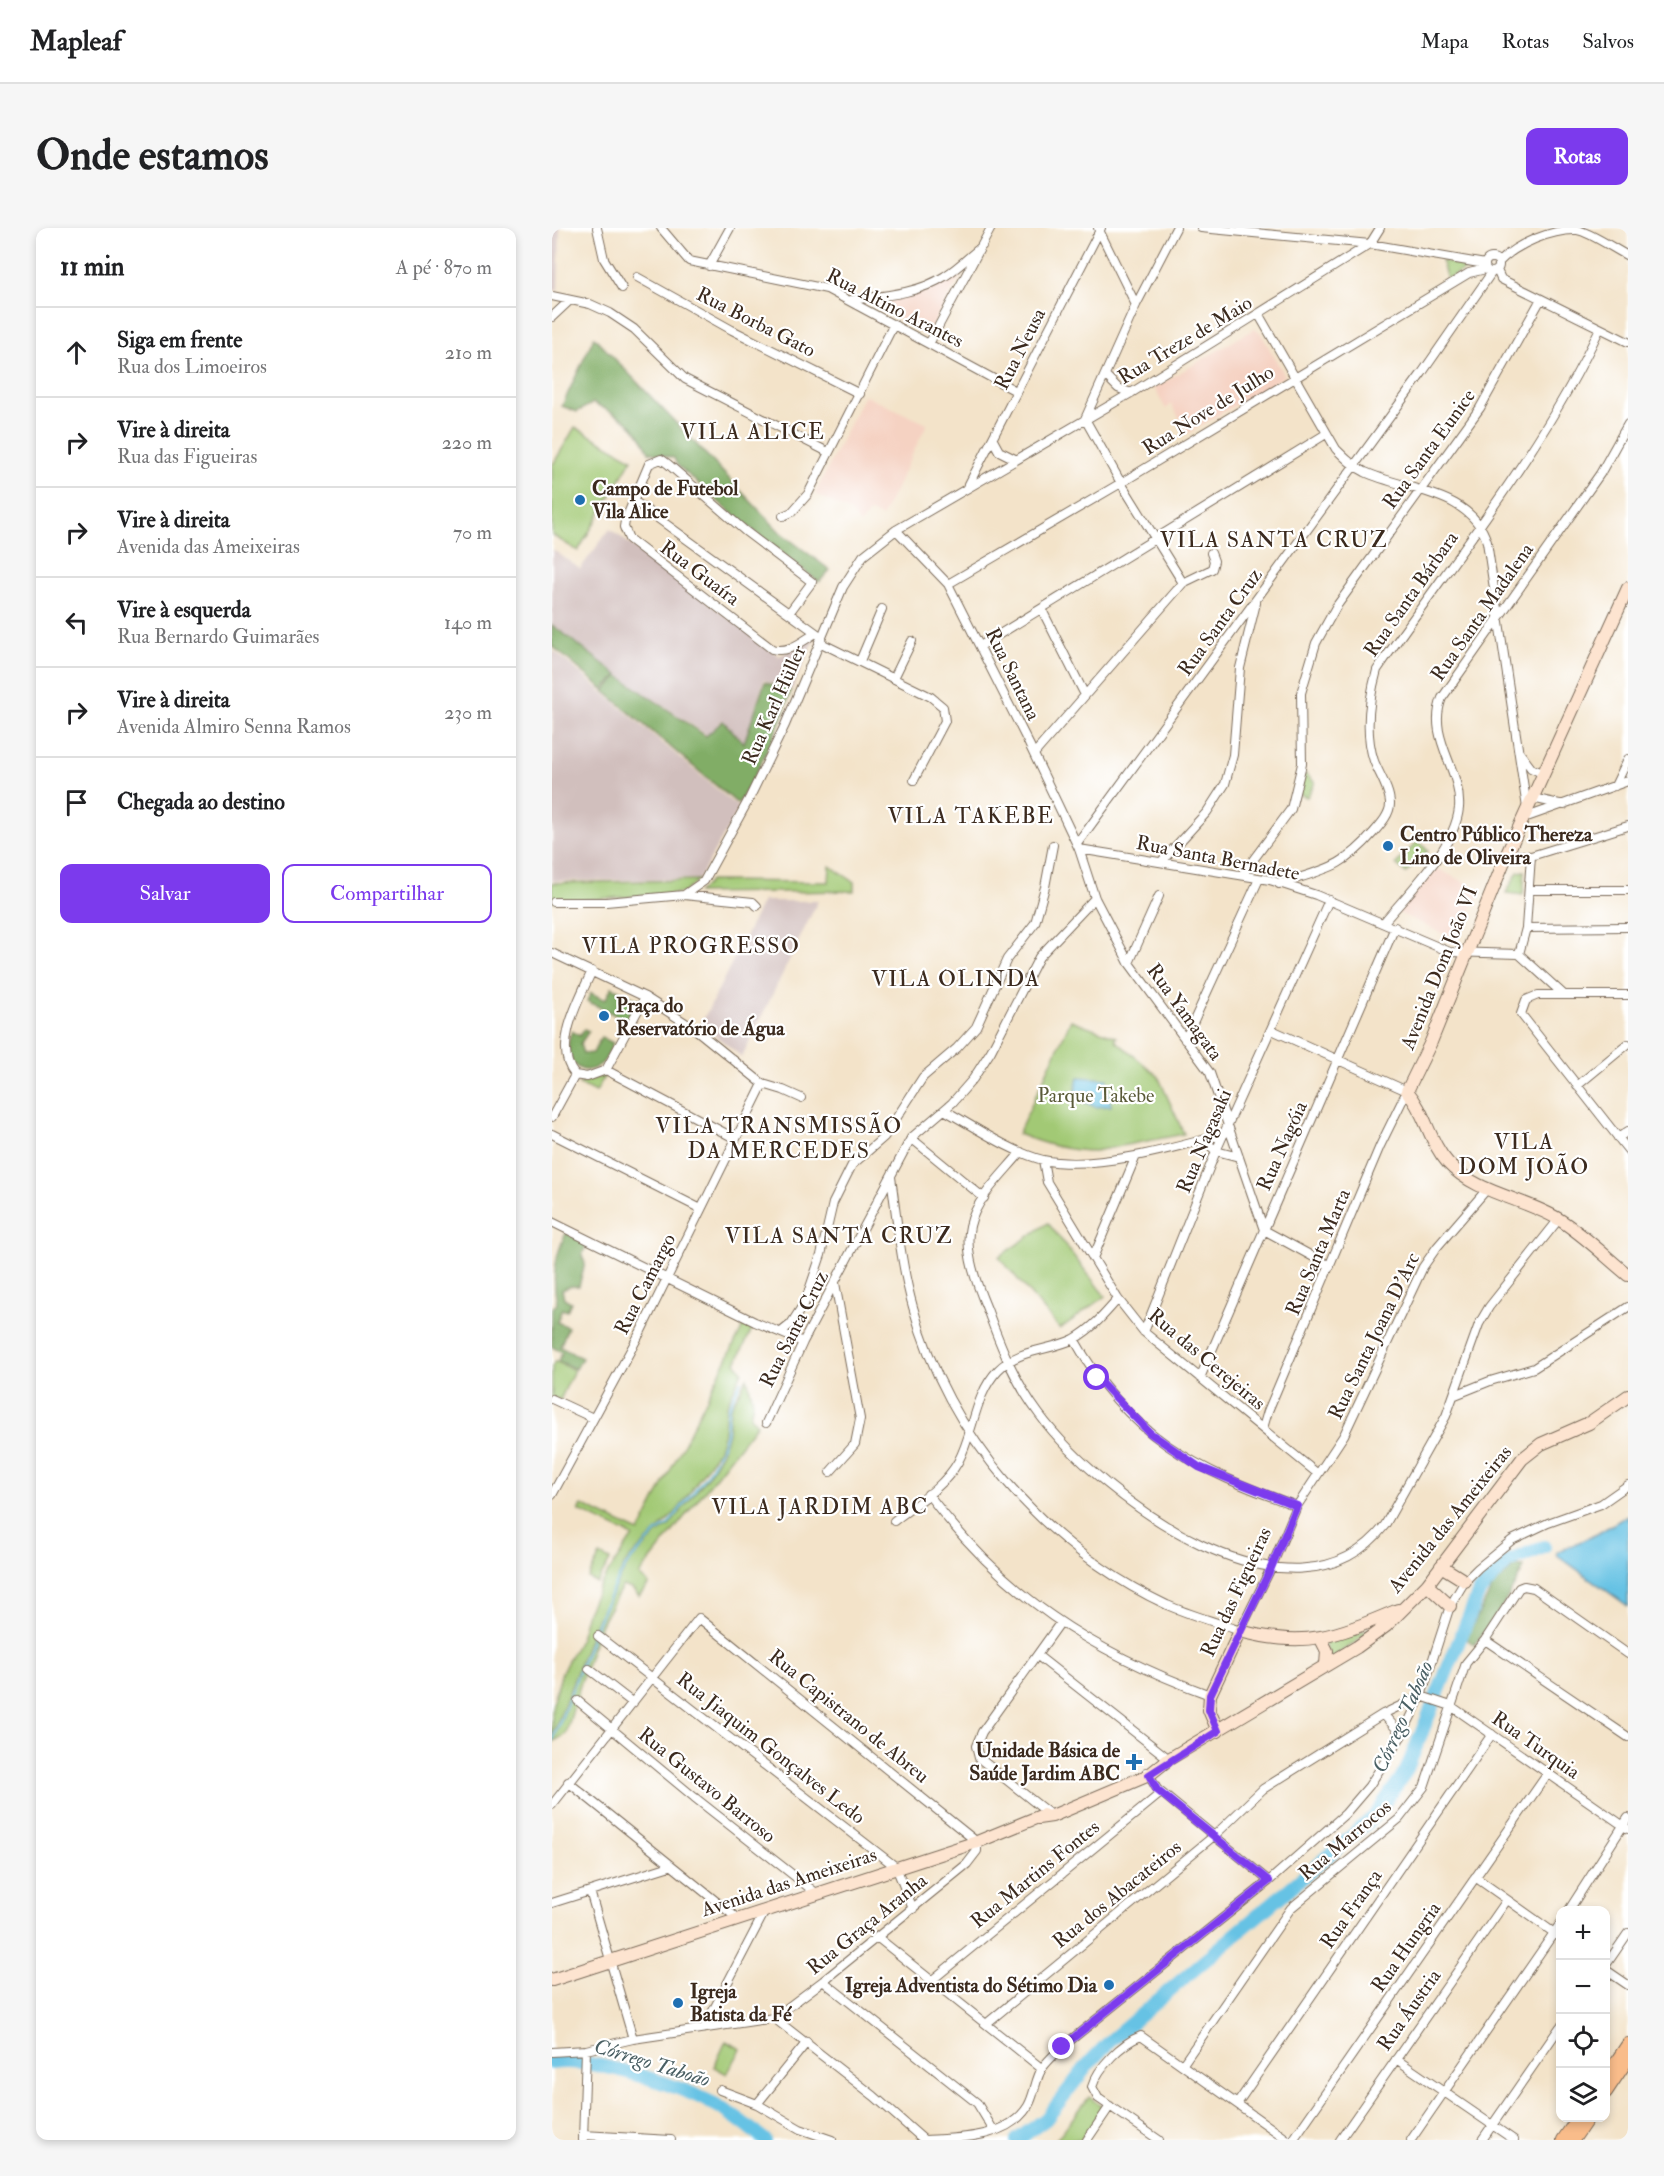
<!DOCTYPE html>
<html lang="pt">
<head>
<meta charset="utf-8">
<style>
  body { margin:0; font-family:"IM FELL Double Pica",serif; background:#f6f6f6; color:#202124 }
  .controls { position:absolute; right:18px; bottom:18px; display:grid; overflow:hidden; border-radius:12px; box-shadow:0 3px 9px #0003 }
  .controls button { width:54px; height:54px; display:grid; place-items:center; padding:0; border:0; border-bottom:2px solid #e0e0e0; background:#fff; color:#202124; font:30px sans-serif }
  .stop { position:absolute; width:18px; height:18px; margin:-14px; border:4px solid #7c3aed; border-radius:50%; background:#fff }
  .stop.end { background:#7c3aed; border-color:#fff; box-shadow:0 2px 6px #0008 }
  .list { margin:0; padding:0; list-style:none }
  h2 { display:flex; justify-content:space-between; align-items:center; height:78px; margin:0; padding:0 24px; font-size:26px }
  h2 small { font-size:20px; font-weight:400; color:#757577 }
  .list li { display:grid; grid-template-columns:39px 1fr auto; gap:18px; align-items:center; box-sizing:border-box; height:90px; padding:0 24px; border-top:2px solid #e0e0e0 }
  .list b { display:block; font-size:22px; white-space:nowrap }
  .list p { margin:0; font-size:20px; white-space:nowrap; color:#757577 }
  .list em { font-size:20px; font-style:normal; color:#757577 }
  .actions { display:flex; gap:12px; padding:18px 24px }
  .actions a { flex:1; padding:14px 0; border:2px solid #7c3aed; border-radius:12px; text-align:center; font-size:21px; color:#7c3aed }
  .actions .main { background:#7c3aed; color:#fff }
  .icon { flex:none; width:33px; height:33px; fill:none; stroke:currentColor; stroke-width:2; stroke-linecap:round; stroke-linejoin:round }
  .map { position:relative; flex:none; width:1076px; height:1912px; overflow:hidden; border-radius:12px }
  header { display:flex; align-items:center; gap:36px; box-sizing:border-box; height:84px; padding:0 30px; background:#fff; border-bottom:2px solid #e0e0e0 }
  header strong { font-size:28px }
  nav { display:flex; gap:33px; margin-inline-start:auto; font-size:21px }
  .intro { display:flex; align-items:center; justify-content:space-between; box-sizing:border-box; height:144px; padding:0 36px }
  h1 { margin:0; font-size:42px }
  .button { padding:15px 27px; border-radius:12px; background:#7c3aed; color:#fff; font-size:21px; font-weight:700 }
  main { display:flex; gap:36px; padding:0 36px }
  aside { flex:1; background:#fff; border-radius:12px; box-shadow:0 3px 9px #0003 }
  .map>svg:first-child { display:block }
  .built { fill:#f5d2c2 }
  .industrial { fill:#d1bfbd }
  .green { fill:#a2c974; stroke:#6e7a49; stroke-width:1.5 }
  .forest { fill:#81ad66; stroke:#5e6c42; stroke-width:1.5 }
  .water { fill:#66c2e4; stroke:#507681; stroke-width:1.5 }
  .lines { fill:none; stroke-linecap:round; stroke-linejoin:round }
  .stream { stroke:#66c2e4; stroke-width:2 }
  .river { stroke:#66c2e4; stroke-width:14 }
  .street-casing { stroke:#7b6b5a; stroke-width:10 }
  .secondary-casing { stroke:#7b6b5a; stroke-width:14 }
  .primary-casing { stroke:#7b6b5a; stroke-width:14 }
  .street { stroke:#fff; stroke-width:8 }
  .secondary { stroke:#fde4d0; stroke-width:12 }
  .primary { stroke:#f9bc8a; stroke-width:12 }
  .route { stroke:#7c3aed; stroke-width:8 }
  .poi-dot { fill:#1f6fb2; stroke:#fff; stroke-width:2 }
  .labels { text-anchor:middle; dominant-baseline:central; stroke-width:4.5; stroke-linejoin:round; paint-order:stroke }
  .street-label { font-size:20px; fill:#3b2a1e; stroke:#fff }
  .poi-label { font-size:20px; font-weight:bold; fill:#3b2a1e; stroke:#fff; text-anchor:start }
  .park-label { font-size:20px; fill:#5a5a38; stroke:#fff }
  .water-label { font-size:21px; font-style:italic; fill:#4a5f63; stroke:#fff }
  .quarter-label { font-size:22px; letter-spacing:1.5px; fill:#3b2a1e; stroke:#fff }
</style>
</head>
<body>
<header>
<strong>Mapleaf</strong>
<nav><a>Mapa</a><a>Rotas</a><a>Salvos</a></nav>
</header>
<div class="intro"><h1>Onde estamos</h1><a class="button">Rotas</a></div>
<main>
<aside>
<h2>11 min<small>A pé · 870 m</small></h2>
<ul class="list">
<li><svg class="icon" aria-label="ahead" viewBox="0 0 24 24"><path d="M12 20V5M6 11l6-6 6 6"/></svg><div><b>Siga em frente</b><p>Rua dos Limoeiros</p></div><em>210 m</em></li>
<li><svg class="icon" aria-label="right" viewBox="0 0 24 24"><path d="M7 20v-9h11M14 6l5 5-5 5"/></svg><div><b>Vire à direita</b><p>Rua das Figueiras</p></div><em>220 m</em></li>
<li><svg class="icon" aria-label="right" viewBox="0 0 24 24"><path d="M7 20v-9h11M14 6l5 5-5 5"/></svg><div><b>Vire à direita</b><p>Avenida das Ameixeiras</p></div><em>70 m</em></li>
<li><svg class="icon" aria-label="left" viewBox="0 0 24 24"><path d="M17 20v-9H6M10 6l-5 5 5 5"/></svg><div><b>Vire à esquerda</b><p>Rua Bernardo Guimarães</p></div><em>140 m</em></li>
<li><svg class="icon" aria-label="right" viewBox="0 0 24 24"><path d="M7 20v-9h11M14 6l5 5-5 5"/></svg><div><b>Vire à direita</b><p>Avenida Almiro Senna Ramos</p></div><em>230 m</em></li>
<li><svg class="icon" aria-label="arrive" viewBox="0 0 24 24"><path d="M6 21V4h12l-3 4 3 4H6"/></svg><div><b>Chegada ao destino</b></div></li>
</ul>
<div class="actions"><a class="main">Salvar</a><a>Compartilhar</a></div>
</aside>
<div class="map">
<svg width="1076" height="1912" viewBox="0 0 1076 1912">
  <rect width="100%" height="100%" fill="#fff"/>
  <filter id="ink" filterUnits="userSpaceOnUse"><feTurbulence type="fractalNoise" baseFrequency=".0167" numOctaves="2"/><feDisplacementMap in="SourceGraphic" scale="12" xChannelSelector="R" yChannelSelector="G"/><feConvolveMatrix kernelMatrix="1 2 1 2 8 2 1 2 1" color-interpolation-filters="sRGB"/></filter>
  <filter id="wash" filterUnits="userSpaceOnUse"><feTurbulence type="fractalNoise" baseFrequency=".008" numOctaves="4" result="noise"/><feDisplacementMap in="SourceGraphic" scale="24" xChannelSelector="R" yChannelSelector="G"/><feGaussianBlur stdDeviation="1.35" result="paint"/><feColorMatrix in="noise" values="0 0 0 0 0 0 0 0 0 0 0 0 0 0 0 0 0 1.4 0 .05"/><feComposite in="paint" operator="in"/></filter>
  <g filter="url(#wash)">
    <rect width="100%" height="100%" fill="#f3e3c9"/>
    <path class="built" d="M418 32 374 108 324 76 325 71 352 69 396 52Z
      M702 101 708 104 733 148 636 205 619 176 614 181 602 160Z
      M312 167 375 196 330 289 318 284 308 296 299 284 263 266Z
      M884 640 930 663 902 711 845 684Z"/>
    <path class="industrial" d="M0 0H8L6 63 0 61Z
      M58 301 227 428 263 410 240 462 212 452 192 514 170 492 155 507 67 447 0 396V321L28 341Z
      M1 422 187 580 147 651 0 653Z
      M211 673H266L190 829 149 796Z"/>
    <path class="green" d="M889 32 916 40 895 51Z
      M23 199 80 231 26 323 0 307V238Z
      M754 546 763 555 755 569 745 565 748 549Z
      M866 613 876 623 854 645 844 636Z
      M278 638 302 654V663L146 665 158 653 277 654Z
      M973 643 971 667 954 665 966 644Z
      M146 652 131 665 0 674V655Z
      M519 792 565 809 563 812 606 848 632 906 543 923C515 923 492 916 466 906Z
      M53 847 44 864 26 856Z
      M496 995 553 1068 508 1101 447 1029Z
      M193 1095 201 1099 184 1135 190 1143 174 1179 172 1205 167 1221 126 1282 74 1334 42 1398 0 1509V1479L10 1444 28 1410 35 1384 48 1357 81 1308 27 1283 30 1277 87 1304Z
      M3 1133 22 1142 8 1172 0 1169V1139Z
      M195 1150 201 1173 198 1189 205 1196 87 1347 97 1356 87 1368 80 1361 70 1358C63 1373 52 1388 46 1403 34 1437 23 1473 14 1506L1 1514 45 1398 64 1357 77 1335 106 1305 117 1298 156 1248 170 1224 176 1205 178 1180Z
      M48 1327 58 1332 45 1355 36 1350Z
      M817 1402 803 1415 777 1432 772 1412Z
      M174 1813 189 1821 175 1846 162 1839Z
      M537 1869 552 1880 529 1912H504Z"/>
    <path class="forest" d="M42 109 229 305 278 342 267 354 184 289 125 237 122 230 97 224C84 195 69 188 41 175L25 184 10 178Z
      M0 397 66 447 51 461 0 418Z
      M67 448 154 508 171 493 192 515 213 454 239 463C226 505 208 540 186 576L52 463Z
      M60 759 86 772 75 793 35 773 39 765 53 772Z
      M32 801 37 803 28 816 31 826 41 825 49 809 61 815C58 822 55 831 49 836 24 855 9 825 20 803L28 808Z
      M14 1005 35 1015 30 1028 33 1035 27 1058H19L10 1062 12 1070 19 1074 15 1083 10 1081 5 1094 16 1099 8 1119 30 1130 24 1141 6 1133 10 1124 0 1119V1080L5 1076C0 1049 2 1030 14 1005Z
      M963 1338 972 1339C959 1367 941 1393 922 1417L914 1410 941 1358Z"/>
    <path class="water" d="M526 849 555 851 559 878 543 879 522 869Z
      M1076 1287V1378L1005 1327V1324L1045 1306Z"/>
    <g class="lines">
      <path class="stream" d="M0 1515 44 1398 63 1356 76 1335 105 1304 116 1297 155 1246 168 1223 174 1206 176 1180 189 1153"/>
      <path class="river" d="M0 1835C42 1829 126 1857 164 1877 181 1886 197 1900 213 1912
        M465 1912 494 1891 538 1834 558 1813 823 1588 854 1543 927 1364 956 1334 992 1319"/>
    </g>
  </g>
  <g filter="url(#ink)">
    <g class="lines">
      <defs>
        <path id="street" d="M45 0 52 31 70 60
          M109 0 137 33 275 61 464 163
          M546 0 584 77
          M649 0 818 16 933 36
          M933 37a7 7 0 1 1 14 0a7 7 0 1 1-14 0Z
          M947 34C964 16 1000 1 1025 2 1036 3 1064 22 1076 28
          M157 38 178 0
          M945 42 949 51 1076 114
          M85 49 180 102 308 166
          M0 68 38 76 58 85 82 101 133 151 276 224
          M299 72C331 68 366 66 393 48 406 40 418 28 430 18
          M707 87 784 221C793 230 801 238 813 244 854 263 920 263 935 314L975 580
          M0 89 16 74
          M377 116 439 0
          M553 147 566 160 579 165
          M533 191 584 77 624 0
          M533 191 569 255 631 355
          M441 212 447 223 463 231
          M417 256 549 0
          M82 273 267 407
          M231 288 240 284 256 266 342 96
          M344 302 396 356 477 516 527 621 543 670 577 735 658 845 712 1002 778 1038
          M396 356 569 255 917 45 934 41
          M490 382 533 467
          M237 385 260 354 193 303 116 236 109 231 97 236 73 293 72 299 77 311 220 421C237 426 250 413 264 405
          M267 414 379 469 391 479 393 493 362 552
          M430 417 774 206
          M308 433 330 381
          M342 450 360 413
          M967 524 979 540 992 546
          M482 526 631 355 660 341 662 333 659 325
          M1063 558 1076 531
          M980 570 1012 577
          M972 590 1076 553
          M525 616 870 145 940 44
          M527 621 718 652 764 667 898 724 967 726
          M955 626 979 628 1076 598
          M610 633 655 584 673 556 681 527 688 440 704 375
          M690 647 739 581 750 536 749 465 764 415 784 379 928 180 989 71
          M727 656C773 641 790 641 822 604 829 596 838 586 838 576 838 562 827 546 822 533 812 503 817 471 825 442 902 330 990 224 1048 100
          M977 662H1076
          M132 667 152 653 197 571 233 497 291 359 311 328 344 302 579 165 818 16 828 0
          M2 674H54L132 667 201 674 205 678
          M832 694C856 665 903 620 907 580 910 541 874 510 890 470L1048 246 1076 196
          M974 700 1076 699
          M0 725 93 769 143 801 211 856 231 862 249 870
          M967 726 974 700 979 628
          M967 726 1011 766
          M577 735 607 668
          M40 743C26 773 0 820 23 847L35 849 54 842 93 769
          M1076 767H986L974 772 969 786 1076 922
          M633 812 707 651
          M54 842 184 911
          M1025 858 1076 816
          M392 882C421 898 459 924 491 932 542 943 622 920 672 906
          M0 889 23 847
          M0 906 149 981
          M359 910 432 970
          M1066 910 1076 903
          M652 912 664 923 687 929
          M469 924C452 945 424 970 418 998 412 1024 425 1057 435 1081 449 1119 463 1154 487 1186 550 1271 743 1413 833 1297L894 1188 927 1096 937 1079 1007 991
          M491 932 495 954 566 1071 592 1104 766 1246
          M339 949C345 992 349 1037 361 1079 396 1208 494 1320 615 1377 638 1387 664 1394 688 1403L719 1340 745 1278 792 1207 871 1039 885 1019 936 960
          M0 994 203 1094 251 1114
          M541 1030 584 928
          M229 1104 239 1096 253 1074 269 1027 281 975 300 937 332 909 371 849 405 820 424 799 455 731 483 695 493 659 501 617
          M592 1104 664 923 777 672
          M522 1111C576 1208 643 1242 745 1278
          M648 1150 843 699
          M903 1167 938 1153 982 1140 1076 1079
          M0 1171 41 1190
          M214 1195 251 1114 359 910 400 875 421 851 439 823 487 729 543 670
          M711 1200 716 1183 828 918 855 863 720 802
          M278 1244 303 1216 308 1191 283 1055
          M376 1266C454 1369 537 1423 658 1467
          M0 1267 88 1105 211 856
          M342 1293C364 1276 392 1259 406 1234 422 1205 422 1167 446 1142 466 1121 498 1123 522 1111 540 1101 553 1086 566 1071
          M46 1408 344 1639 361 1681
          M933 1412 1076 1509
          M486 1428 617 1531
          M37 1441 81 1475
          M26 1473 142 1569 264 1665
          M831 1486 850 1507
          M595 1544 605 1561 717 1653
          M16 1554 186 1691
          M0 1577 147 1390 425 1614V1623L415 1636 271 1753 222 1790 81 1811 34 1822 0 1824
          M500 1588 427 1530 424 1518 430 1504 508 1395
          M923 1649 1008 1709
          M38 1663 81 1811
          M0 1675 118 1638
          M1017 1682 1076 1590
          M325 1709 489 1840
          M1054 1737 1076 1705
          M1054 1742 1076 1757
          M271 1753 425 1875 442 1903
          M379 1753 609 1565
          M222 1790 322 1868 372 1912
          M434 1796 663 1607 711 1561 831 1486 869 1468 899 1478 1076 1601
          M152 1800 214 1681
          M255 1814 205 1876 248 1901 280 1912
          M844 1831 962 1912
          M631 1836 739 1680 847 1591 872 1559 914 1435 933 1412 967 1360 972 1358 982 1360 1076 1426
          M168 1862 205 1876
          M685 1876 940 1506
          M31 1907 119 1912
          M31 1912 34 1822
          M373 1912C406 1910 456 1911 476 1878 483 1867 483 1850 491 1839 496 1832 504 1825 510 1819L717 1653 793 1586 817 1558 850 1507 869 1468 898 1378 913 1353 926 1340 960 1312 996 1295 1049 1276 1076 1257
          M535 1912 558 1878
          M607 1912 546 1870 540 1859C546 1839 570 1815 589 1808L736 1912
          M741 1912 996 1545
          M788 1912 955 1672
          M859 1912 1008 1696
          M930 1912 1008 1799"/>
        <path id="secondary" d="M1076 360 955 626 879 814 855 863C874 885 877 914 896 935 925 966 973 970 1008 992 1032 1007 1054 1029 1076 1047
          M889 1338 913 1353
          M875 1357 898 1378
          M769 1411 775 1423 774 1437
          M666 1503 657 1482 658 1467 688 1403C755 1421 784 1408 846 1382
          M486 1590 500 1588 597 1547 617 1531 805 1419 834 1398 875 1357 970 1231 989 1216 1037 1195 1076 1168
          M0 1752 425 1614 491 1587"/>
        <path id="primary" d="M1054 1849 1076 1816
          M1054 1864 1076 1831
          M1011 1912 1026 1890
          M1021 1912 1036 1890"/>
      </defs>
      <use href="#street" class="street-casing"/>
      <use href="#secondary" class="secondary-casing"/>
      <use href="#primary" class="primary-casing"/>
      <use href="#street" class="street"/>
      <use href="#secondary" class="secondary"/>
      <use href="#primary" class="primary"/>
    </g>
  </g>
  <g class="lines" filter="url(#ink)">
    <path class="route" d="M510 1819 717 1653 605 1562 597 1547 666 1503 657 1482 658 1467 719 1340 745 1278 647 1239 598 1205 545 1150"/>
  </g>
  <g class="poi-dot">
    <circle cx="28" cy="272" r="6"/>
    <circle cx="836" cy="618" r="6"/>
    <circle cx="52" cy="788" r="6"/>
    <path d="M579 1525h6v6h6v6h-6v6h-6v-6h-6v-6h6z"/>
    <circle cx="557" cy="1757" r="6"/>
    <circle cx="126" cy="1775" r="6"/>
  </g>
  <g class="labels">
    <g class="street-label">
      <text transform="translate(343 80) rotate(27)">Rua Altino Arantes</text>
      <text transform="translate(204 94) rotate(27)">Rua Borba Gato</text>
      <text transform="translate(633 112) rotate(-31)">Rua Treze de Maio</text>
      <text transform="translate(468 121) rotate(-63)">Rua Neusa</text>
      <text transform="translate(656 182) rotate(-32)">Rua Nove de Julho</text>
      <text transform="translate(877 221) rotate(-54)">Rua Santa Eunice</text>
      <text transform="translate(148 345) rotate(37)">Rua Guaíra</text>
      <text transform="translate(859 366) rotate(-55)">Rua Santa Bárbara</text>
      <text transform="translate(930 384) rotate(-55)">Rua Santa Madalena</text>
      <text transform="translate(668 394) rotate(-54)">Rua Santa Cruz</text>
      <text transform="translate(461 446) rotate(64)">Rua Santana</text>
      <text transform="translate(222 477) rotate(-66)">Rua Karl Hüller</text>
      <text transform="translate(666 630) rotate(11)">Rua Santa Bernadete</text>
      <text transform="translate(887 740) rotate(-68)">Avenida Dom João VI</text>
      <text transform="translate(633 784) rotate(54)">Rua Yamagata</text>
      <text transform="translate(652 913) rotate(-67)">Rua Nagasaki</text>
      <text transform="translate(730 918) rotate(-66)">Rua Nagóia</text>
      <text transform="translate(766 1024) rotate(-67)">Rua Santa Marta</text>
      <text transform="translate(93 1056) rotate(-63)">Rua Camargo</text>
      <text transform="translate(242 1101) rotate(-63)">Rua Santa Cruz</text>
      <text transform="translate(822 1108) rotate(-64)">Rua Santa Joana D'Arc</text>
      <text transform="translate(655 1131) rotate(40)">Rua das Cerejeiras</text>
      <text transform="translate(898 1291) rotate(-51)">Avenida das Ameixeiras</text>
      <text transform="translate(684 1364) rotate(-65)">Rua das Figueiras</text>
      <text transform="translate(297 1488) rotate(39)">Rua Capistrano de Abreu</text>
      <text transform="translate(984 1517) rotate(35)">Rua Turquia</text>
      <text transform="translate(219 1520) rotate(38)">Rua Jiaquim Gonçalves Ledo</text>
      <text transform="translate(155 1557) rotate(39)">Rua Gustavo Barroso</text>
      <text transform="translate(793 1612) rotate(-40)">Rua Marrocos</text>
      <text transform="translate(483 1646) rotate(-39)">Rua Martins Fontes</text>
      <text transform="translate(237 1654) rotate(-18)">Avenida das Ameixeiras</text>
      <text transform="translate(565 1666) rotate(-39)">Rua dos Abacateiros</text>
      <text transform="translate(799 1681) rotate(-55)">Rua França</text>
      <text transform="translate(315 1696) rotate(-39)">Rua Graça Aranha</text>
      <text transform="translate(854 1719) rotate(-55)">Rua Hungria</text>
      <text transform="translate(857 1782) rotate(-55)">Rua Áustria</text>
    </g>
    <g class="poi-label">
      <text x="40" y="260">Campo de Futebol<tspan x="40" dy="23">Vila Alice</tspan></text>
      <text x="848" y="606">Centro Público Thereza<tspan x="848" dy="23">Lino de Oliveira</tspan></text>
      <text x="64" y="777">Praça do<tspan x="64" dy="23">Reservatório de Água</tspan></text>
      <text x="568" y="1522" text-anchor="end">Unidade Básica de<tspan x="568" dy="23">Saúde Jardim ABC</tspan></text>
      <text x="545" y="1757" text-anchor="end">Igreja Adventista do Sétimo Dia</text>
      <text x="138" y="1763">Igreja<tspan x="138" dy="23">Batista da Fé</tspan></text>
    </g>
    <g class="park-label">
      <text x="544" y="867">Parque Takebe</text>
    </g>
    <g class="water-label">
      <text transform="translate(851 1489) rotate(-66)">Córrego Taboão</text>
      <text transform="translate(100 1835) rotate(17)">Córrego Taboão</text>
    </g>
    <g class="quarter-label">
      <text x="201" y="204">VILA ALICE</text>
      <text x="722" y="312">VILA SANTA CRUZ</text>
      <text x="419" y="588">VILA TAKEBE</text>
      <text x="139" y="718">VILA PROGRESSO</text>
      <text x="404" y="751">VILA OLINDA</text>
      <text x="227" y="898">VILA TRANSMISSÃO<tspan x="227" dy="25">DA MERCEDES</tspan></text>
      <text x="972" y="914">VILA<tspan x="972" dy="25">DOM JOÃO</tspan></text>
      <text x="287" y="1008">VILA SANTA CRUZ</text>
      <text x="268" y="1279">VILA JARDIM ABC</text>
    </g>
  </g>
</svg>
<div class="controls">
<button>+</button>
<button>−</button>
<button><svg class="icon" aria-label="locate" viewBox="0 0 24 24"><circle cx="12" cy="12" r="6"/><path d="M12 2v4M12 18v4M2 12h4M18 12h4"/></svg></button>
<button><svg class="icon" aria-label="layers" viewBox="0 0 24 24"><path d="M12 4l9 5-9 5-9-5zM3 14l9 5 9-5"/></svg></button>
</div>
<div class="stop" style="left:545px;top:1150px"></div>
<div class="stop end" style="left:510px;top:1819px"></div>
</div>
</main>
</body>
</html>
